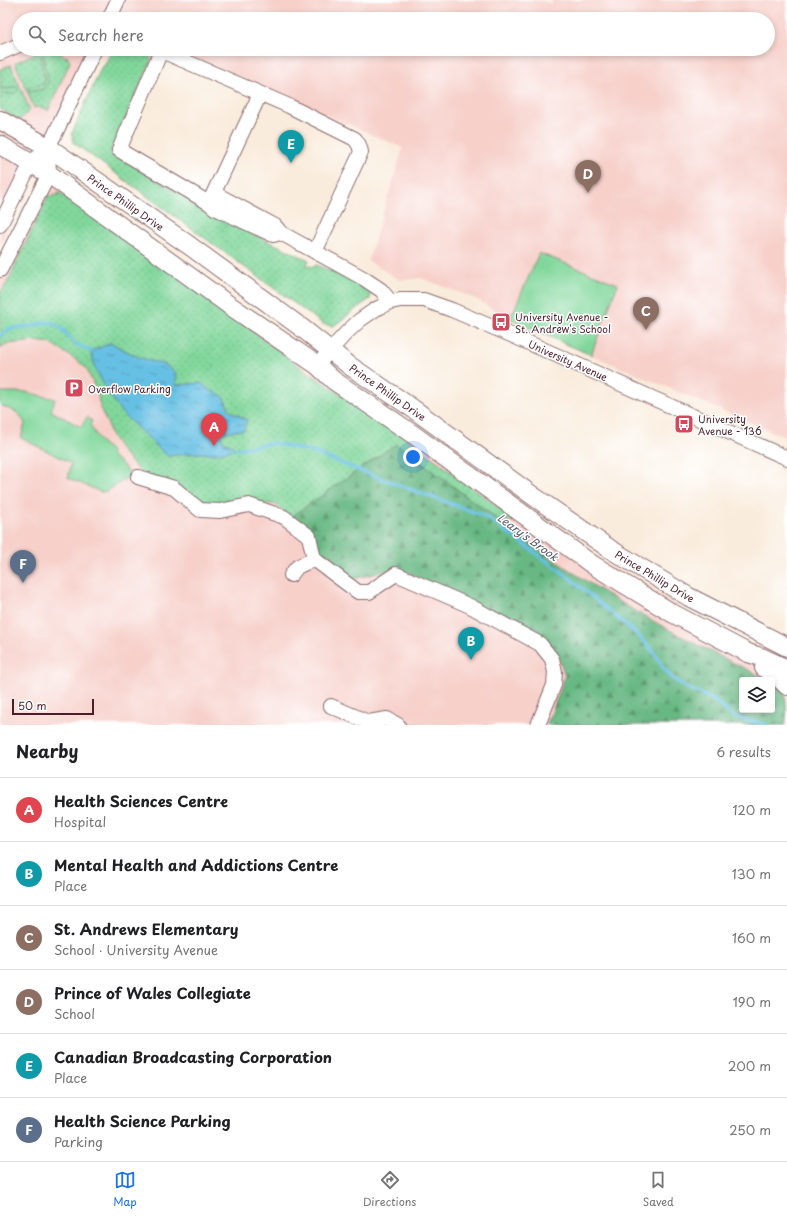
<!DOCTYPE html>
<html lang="en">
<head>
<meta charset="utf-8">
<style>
  body { margin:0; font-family:"Playpen Sans",sans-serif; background:#f2f2f2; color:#202124 }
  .controls { position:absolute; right:12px; bottom:12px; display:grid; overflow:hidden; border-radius:4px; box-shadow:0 2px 6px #0003 }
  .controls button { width:36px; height:36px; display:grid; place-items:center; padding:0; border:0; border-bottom:1px solid #e0e0e0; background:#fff; color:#202124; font:20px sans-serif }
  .scale { position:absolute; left:12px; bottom:10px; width:82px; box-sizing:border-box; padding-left:4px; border:2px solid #4a1f2b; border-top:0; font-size:11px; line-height:14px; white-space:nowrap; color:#4a1f2b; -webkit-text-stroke:3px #fff; paint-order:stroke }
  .you { position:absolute; left:413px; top:457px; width:14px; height:14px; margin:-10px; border:3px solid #fff; border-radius:50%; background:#1a73e8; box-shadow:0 0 0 6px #1a73e833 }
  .badge { display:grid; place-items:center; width:26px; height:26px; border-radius:50%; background:#1a73e8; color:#fff; font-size:13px; font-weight:700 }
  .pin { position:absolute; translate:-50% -33px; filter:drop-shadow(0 1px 2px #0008) }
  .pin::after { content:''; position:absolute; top:21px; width:14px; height:12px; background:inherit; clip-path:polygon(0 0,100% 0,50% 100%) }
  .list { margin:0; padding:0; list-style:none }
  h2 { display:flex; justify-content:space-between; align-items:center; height:52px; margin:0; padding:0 16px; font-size:17px }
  h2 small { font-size:13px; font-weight:400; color:#757577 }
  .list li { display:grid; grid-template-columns:26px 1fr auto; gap:12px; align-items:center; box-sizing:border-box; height:64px; padding:0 16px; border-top:1px solid #e0e0e0 }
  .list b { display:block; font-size:15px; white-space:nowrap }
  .list p { margin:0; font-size:13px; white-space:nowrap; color:#757577 }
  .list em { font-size:13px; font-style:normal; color:#757577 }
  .icon { flex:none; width:22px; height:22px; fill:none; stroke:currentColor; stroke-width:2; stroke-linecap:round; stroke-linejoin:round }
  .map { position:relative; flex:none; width:787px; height:725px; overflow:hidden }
  .search { position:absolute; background:#fff; box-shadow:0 2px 6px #0003; left:12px; right:12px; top:12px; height:44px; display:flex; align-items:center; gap:10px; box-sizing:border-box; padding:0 14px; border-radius:22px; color:#757577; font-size:15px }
  .sheet { height:436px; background:#fff }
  nav { display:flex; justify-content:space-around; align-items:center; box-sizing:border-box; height:56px; border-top:1px solid #e0e0e0; background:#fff; font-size:11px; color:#757577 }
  nav a { display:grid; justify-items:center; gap:2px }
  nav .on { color:#1a73e8 }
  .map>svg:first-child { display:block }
  .built { fill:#f7d0ca; fill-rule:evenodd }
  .grass { fill:url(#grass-dots); stroke:#667b63; fill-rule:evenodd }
  .forest { fill:url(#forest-firs); stroke:#596c57 }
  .park { fill:#81d79b; stroke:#667b63 }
  .garden { fill:url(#garden-furrows); stroke:#667b63 }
  .water { fill:url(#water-ripples); stroke:#587088 }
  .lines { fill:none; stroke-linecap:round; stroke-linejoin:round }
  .stream { stroke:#66c0e4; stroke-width:3.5 }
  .minor-casing { stroke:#876769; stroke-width:16 }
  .major-casing { stroke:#876769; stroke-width:20 }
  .minor { stroke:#fff; stroke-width:14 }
  .major { stroke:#fff; stroke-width:18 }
  .labels { text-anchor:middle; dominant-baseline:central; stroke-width:3; stroke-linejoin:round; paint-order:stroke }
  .street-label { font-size:10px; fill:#4a1f2b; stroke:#fff }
  .poi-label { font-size:10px; fill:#4a1f2b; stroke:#fff; text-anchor:start }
  .water-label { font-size:11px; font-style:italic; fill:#54576c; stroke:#fff }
</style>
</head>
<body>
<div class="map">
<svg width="787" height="725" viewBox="0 0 787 725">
  <defs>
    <pattern id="grass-dots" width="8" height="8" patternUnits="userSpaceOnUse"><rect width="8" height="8" fill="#81d79b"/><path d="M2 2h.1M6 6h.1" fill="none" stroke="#71b886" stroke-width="1.8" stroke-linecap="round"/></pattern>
    <pattern id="forest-firs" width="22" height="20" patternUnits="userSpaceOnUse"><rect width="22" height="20" fill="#68b883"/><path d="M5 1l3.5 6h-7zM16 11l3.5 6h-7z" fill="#58956b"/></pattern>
    <pattern id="garden-furrows" width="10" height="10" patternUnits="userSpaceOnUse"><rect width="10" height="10" fill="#81d79b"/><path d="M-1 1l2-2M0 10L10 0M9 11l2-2" fill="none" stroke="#71b886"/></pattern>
    <pattern id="water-ripples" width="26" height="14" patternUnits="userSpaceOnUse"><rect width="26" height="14" fill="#66c0e4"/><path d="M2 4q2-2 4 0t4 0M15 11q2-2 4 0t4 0" fill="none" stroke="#569bb9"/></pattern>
  </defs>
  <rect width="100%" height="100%" fill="#fff"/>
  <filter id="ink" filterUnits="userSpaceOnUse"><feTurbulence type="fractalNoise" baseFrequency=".025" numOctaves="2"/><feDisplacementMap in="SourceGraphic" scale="8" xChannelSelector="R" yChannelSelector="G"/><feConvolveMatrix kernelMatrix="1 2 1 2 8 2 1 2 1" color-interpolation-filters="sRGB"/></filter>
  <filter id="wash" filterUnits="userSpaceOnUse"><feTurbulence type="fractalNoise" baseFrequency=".012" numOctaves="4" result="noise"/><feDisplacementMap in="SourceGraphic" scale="16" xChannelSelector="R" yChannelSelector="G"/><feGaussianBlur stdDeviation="0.9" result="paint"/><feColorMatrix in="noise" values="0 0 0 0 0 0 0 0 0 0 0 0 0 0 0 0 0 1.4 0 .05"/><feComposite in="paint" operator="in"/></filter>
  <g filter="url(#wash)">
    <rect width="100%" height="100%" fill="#f9ecdc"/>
    <path class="built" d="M0 0H540L551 4 552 0H787V438L591 355 510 319 474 298 421 278 400 280 368 261 403 148 173 49H768V19H19V49H95L0 244Z
      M49 174 539 526 787 669V725H0V270ZM742 680H772V710H742Z"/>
    <path class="grass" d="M110 49H139L149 54 151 59 150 64 110 152 231 224 309 260 307 265 313 267 317 265 364 286 371 294 370 299 361 305 335 325 332 326 323 324 74 143 72 133 102 66 105 65 109 56Z
      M42 50 59 53 66 57 67 56 70 62 48 111 47 109 38 107 34 108 15 63ZM42 56 45 59 44 66 48 75 46 88 36 91H30L28 89 29 87 44 84 45 81Z
      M11 65 30 110 20 120 0 109V92L9 94 14 87 5 89 0 87V69Z
      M58 191 245 325 303 369 399 433 516 520 501 522 396 444 291 517 275 504 203 503 184 490 143 475 124 454 109 432V427L101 410 97 392 86 368 78 361 50 343 35 341 6 344 0 348V293L7 283 48 196 59 195Z"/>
    <path class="forest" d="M396 444C457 489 517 536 580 577 641 617 704 649 769 680H742V710H772V681C776 685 781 689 784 693 787 700 787 717 785 725H547L565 677 558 654 522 628 398 568 350 580 324 561 311 534 291 517Z"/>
    <path class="park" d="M539 253 618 284 591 355 510 319Z
      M0 392H26L55 399 51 411 81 427 87 417 92 421 90 425 99 440 110 450 112 456 122 464 131 475 107 491 101 492 68 478 71 463 21 438 25 423 18 413 0 405Z"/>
    <path class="garden" d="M42 55 44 56V66L48 75V84L42 90 29 91 28 89 29 87 44 84C49 74 36 66 42 55Z
      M0 87 5 89 17 87 18 90C14 96 7 94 0 92Z"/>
    <path class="water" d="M111 343 138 357 166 365 176 373V385L202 383 208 389 223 396 230 411 247 420 244 430 226 432 221 435 223 441 232 446 236 449 215 454 199 453 167 456 121 412 107 390 95 368 91 351Z"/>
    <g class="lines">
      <path class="stream" d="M0 336 11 328 33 326 45 322 53 323 61 328 74 343 91 351
        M236 449 274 443 310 451 369 474 487 517 566 575 638 635 653 651 661 665 672 678 683 686 712 699 735 717 768 725"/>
    </g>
  </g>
  <g filter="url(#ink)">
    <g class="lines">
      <defs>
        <path id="minor" d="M109 19 118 0
          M157 49 289 106 355 139 359 145 361 152 315 252
          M161 51 119 150 209 203 260 94
          M0 53 19 45
          M214 193 275 226 281 233 363 278 381 290 391 302
          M209 203 215 208 273 235 280 233
          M0 225 31 163 48 147 55 134 95 49
          M0 270 49 174 48 147
          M317 365 346 333 360 320 376 309 391 302 400 300H424L452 310 511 335 787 458
          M138 477 174 488 200 510 220 511 249 505 284 517 309 536 314 559 358 592H369L396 574 470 606 540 644 552 659 555 672 554 685 538 725
          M291 575 297 567 314 559
          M331 706 368 722 387 719 398 725"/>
        <path id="major" d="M0 120 48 147 190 246 302 328 350 366 412 408 536 498 610 549 689 597 787 647
          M0 145 49 174 229 305 317 365 333 380 414 435 593 565 672 613 748 653 761 657 787 669
          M764 668 777 676 787 686"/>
      </defs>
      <use href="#minor" class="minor-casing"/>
      <use href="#major" class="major-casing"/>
      <use href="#minor" class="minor"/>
      <use href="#major" class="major"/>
    </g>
  </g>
  <defs>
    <symbol id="bus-square" viewBox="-11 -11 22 22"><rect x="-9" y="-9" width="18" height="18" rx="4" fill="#d1495b" stroke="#fff"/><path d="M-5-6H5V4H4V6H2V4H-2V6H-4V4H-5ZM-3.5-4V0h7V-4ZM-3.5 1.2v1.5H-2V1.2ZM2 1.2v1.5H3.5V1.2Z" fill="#fff"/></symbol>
    <symbol id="parking-square" viewBox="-11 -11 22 22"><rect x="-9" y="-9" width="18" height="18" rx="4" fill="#d1495b" stroke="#fff"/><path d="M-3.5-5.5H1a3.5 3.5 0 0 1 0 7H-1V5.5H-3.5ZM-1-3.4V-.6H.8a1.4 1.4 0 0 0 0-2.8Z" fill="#fff"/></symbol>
  </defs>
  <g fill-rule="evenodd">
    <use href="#bus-square" x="490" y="311" width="22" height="22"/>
    <use href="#parking-square" x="63" y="377" width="22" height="22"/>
    <use href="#bus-square" x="673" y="413" width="22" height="22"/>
  </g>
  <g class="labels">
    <g class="street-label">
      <text transform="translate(126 202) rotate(35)">Prince Phillip Drive</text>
      <text transform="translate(568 360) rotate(24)">University Avenue</text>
      <text transform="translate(388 392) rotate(35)">Prince Phillip Drive</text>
      <text transform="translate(655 576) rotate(31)">Prince Phillip Drive</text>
    </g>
    <g class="poi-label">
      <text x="515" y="316">University Avenue -<tspan x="515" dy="12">St. Andrew's School</tspan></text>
      <text x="88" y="388">Overflow Parking</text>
      <text x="698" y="418">University<tspan x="698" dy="12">Avenue - 136</tspan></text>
    </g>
    <g class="water-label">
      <text transform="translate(528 537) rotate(36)">Leary's Brook</text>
    </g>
  </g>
</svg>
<div class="controls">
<button><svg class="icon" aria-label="layers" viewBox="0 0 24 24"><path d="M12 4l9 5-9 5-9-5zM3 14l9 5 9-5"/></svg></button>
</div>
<div class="scale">50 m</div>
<div class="you"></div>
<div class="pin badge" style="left:214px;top:446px;background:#e0444e">A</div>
<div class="pin badge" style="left:471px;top:660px;background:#0f9aa8">B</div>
<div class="pin badge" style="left:646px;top:330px;background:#8d6e63">C</div>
<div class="pin badge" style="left:588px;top:193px;background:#8d6e63">D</div>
<div class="pin badge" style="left:291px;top:163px;background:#0f9aa8">E</div>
<div class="pin badge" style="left:23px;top:583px;background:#5c6f8a">F</div>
<div class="search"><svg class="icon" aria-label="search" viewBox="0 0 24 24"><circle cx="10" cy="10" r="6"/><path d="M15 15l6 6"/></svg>Search here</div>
</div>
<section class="sheet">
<h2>Nearby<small>6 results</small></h2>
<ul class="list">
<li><span class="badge" style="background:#e0444e">A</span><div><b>Health Sciences Centre</b><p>Hospital</p></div><em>120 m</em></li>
<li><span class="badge" style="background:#0f9aa8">B</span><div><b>Mental Health and Addictions Centre</b><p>Place</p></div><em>130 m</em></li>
<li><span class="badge" style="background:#8d6e63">C</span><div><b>St. Andrews Elementary</b><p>School · University Avenue</p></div><em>160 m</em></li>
<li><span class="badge" style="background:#8d6e63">D</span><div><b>Prince of Wales Collegiate</b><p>School</p></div><em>190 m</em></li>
<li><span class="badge" style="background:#0f9aa8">E</span><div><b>Canadian Broadcasting Corporation</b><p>Place</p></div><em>200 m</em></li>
<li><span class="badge" style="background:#5c6f8a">F</span><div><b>Health Science Parking</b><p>Parking</p></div><em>250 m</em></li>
</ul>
</section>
<nav>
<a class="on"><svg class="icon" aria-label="map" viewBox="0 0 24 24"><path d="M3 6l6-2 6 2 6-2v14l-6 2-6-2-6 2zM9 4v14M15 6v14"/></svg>Map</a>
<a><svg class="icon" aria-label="directions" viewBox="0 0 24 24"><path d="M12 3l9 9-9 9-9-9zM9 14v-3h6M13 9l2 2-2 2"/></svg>Directions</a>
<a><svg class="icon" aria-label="saved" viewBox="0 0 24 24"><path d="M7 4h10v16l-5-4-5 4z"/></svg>Saved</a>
</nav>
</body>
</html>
